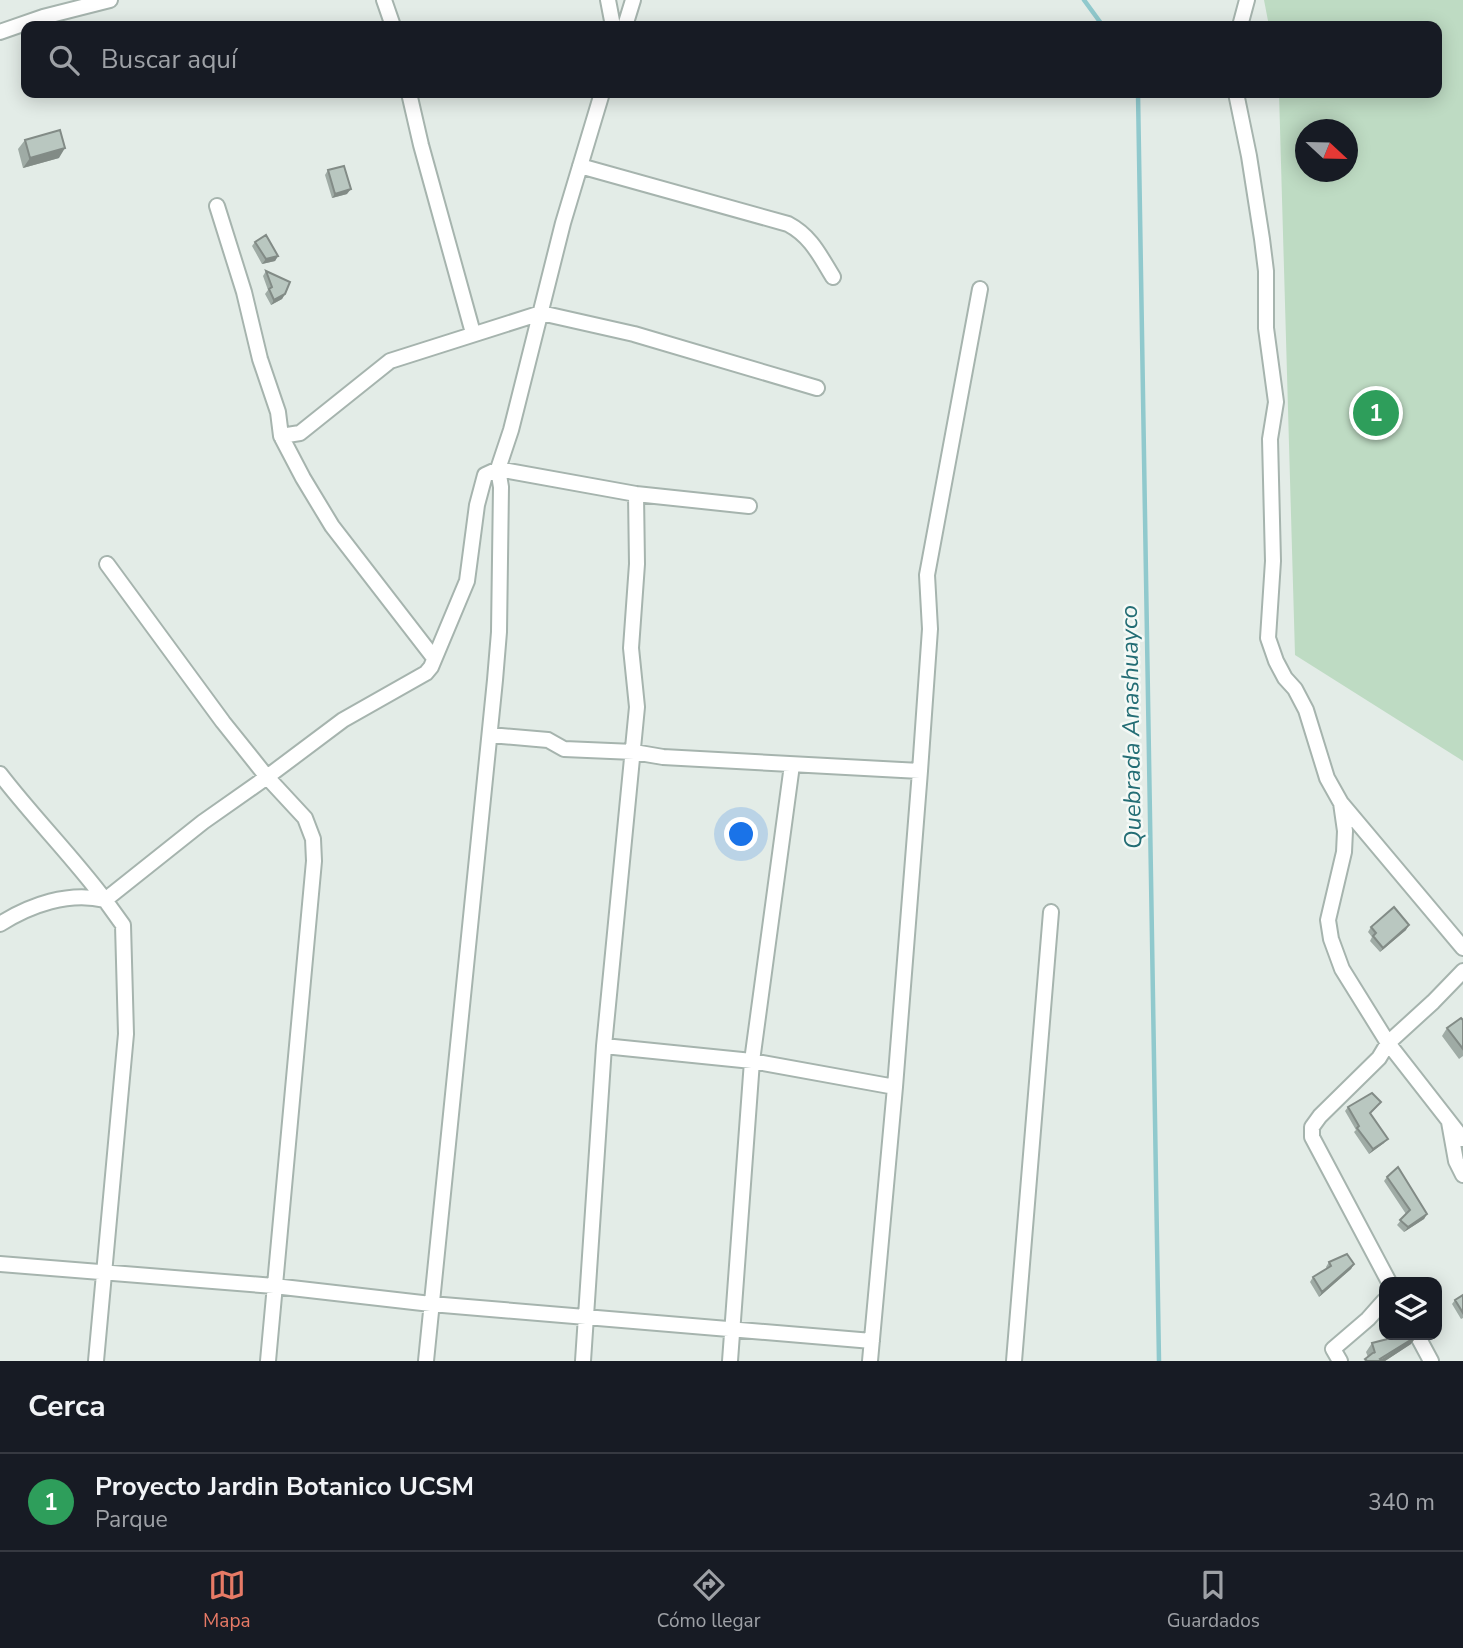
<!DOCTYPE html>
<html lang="es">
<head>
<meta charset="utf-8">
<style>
  body { margin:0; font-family:"Nunito Sans",sans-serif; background:#242831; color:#f1f3f6 }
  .controls { position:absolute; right:21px; bottom:21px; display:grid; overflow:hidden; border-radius:14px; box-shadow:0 4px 18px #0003 }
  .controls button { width:63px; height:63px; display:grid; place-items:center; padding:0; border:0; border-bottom:2px solid #363941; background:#171b24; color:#f1f3f6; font:35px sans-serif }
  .compass { position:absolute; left:1295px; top:119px; width:63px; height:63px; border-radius:50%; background:#171b24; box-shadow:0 4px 18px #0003; rotate:112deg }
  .you { position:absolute; left:742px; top:835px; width:24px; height:24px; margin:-18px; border:5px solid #fff; border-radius:50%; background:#1a73e8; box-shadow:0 0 0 10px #1a73e833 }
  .badge { display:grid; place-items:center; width:46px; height:46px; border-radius:50%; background:#e77a66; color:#fff; font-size:23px; font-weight:700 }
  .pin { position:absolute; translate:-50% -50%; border:4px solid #fff; box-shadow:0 2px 7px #0006 }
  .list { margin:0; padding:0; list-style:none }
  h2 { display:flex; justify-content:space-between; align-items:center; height:91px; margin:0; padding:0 28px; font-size:30px }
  h2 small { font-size:23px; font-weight:400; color:#9ea1a6 }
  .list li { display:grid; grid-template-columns:46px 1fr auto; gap:21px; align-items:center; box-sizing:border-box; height:98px; padding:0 28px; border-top:2px solid #363941 }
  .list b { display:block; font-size:26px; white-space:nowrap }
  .list p { margin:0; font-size:23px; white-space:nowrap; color:#9ea1a6 }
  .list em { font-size:23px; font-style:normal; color:#9ea1a6 }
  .icon { flex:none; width:38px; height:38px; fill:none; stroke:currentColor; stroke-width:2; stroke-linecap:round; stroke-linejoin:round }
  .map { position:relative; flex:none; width:1463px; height:1361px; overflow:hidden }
  .search { position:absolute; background:#171b24; box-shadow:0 4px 18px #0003; left:21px; right:21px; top:21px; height:77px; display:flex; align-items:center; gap:18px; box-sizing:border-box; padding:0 24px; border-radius:14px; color:#9ea1a6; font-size:26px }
  .sheet { height:189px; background:#171b24 }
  nav { display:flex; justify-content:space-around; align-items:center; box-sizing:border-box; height:98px; border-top:2px solid #363941; background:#171b24; font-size:19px; color:#9ea1a6 }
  nav a { display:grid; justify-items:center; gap:4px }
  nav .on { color:#e77a66 }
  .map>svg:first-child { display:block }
  .green { fill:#bedbc3; fill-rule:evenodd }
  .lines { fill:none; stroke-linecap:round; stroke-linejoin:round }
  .stream { stroke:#90c9cd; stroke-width:4.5 }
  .street-casing { stroke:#a6b4ae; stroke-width:18 }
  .street { stroke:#fff; stroke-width:14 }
  .wall { fill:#9faba5 }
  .shaded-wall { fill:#828b86 }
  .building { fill:#b9c7c0; stroke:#828b86; stroke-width:2 }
  .labels { text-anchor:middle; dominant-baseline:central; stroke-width:5; stroke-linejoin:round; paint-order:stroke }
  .water-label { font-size:24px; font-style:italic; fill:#236d74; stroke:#f4f9f6 }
</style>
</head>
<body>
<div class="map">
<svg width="1463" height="1361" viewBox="0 0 1463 1361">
  <rect width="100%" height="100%" fill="#e3ece7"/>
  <path class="green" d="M1264 0H1463V761L1295 655 1279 93H1437V26H1269ZM1306 130H1348V172H1306Z"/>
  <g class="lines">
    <path class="stream" d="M1084 0 1103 26
      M1138 93 1159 1361"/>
    <defs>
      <path id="street" d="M384 0 393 26
        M608 0 613 26
        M625 26 633 0
        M1240 26 1247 0
        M0 32 43 17 110 0
        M409 93 421 145 473 333
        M1236 93 1249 156 1262 239 1266 271V328L1276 402 1270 439 1273 561 1268 638 1276 661 1285 678 1295 689 1306 710 1327 778 1341 803 1345 831 1344 852 1328 920 1331 939 1342 969 1388 1043 1463 1139
        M580 166 788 224C811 236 820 256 833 277
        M217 206 244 292 260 359 278 412 281 436 303 478 332 526 434 658
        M281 436 300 433 390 361 541 313 634 334 817 388
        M107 564 223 722 267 777 305 818 313 839 314 861 268 1361
        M490 735 548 740 564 749 634 752 663 757 920 771
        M0 774C33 817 72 856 105 900
        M1342 804 1463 948
        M0 924C30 905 69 891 105 900
        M604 1046 752 1061 895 1087
        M1449 1122 1456 1161 1463 1175
        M0 1264 274 1286 431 1304 872 1341
        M1389 1282 1312 1137V1127L1320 1116 1379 1058 1388 1043 1433 1002 1463 971
        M1417 1335 1431 1361
        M96 1361 126 1034 123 925 105 900 203 822 267 777 343 720 426 673 431 667 467 581 477 505 485 475 498 469 636 494 749 506
        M426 1361 495 680 499 632 501 487 498 469 511 430 563 223 602 93
        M583 1361 604 1046 637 707 631 648 637 564 636 494
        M730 1361 752 1061 792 765
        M870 1361 895 1087 920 771 930 629 927 575 980 289
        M1014 1361 1051 912
        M1340 1361 1333 1349 1368 1319 1384 1301"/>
    </defs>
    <use href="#street" class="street-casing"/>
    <use href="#street" class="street"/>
  </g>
  <path class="wall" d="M25 140 59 158 23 168 18 149Z
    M328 170 347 194 332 198 325 175Z
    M255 242 278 256 275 261 262 264 252 246Z
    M266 271 285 294 282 299 271 305 265 294 268 290 263 276Z
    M1371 927 1406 930 1380 952 1370 941 1372 937 1368 932Z
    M1463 1020V1056L1459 1059 1442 1036 1447 1028Z
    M1348 1107H1377L1370 1114 1384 1143 1369 1154 1354 1132 1356 1130 1345 1111Z
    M1387 1177 1427 1214 1424 1219 1404 1232 1397 1225 1406 1214 1384 1181Z
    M1329 1262 1354 1264 1351 1269 1319 1297 1310 1282 1313 1277 1327 1269 1326 1267Z
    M1463 1295V1318L1461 1319 1452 1304 1455 1300Z
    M1372 1343 1411 1344 1385 1361H1364L1368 1357 1366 1352Z"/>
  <path class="shaded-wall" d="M65 148 59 158 23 168 30 158Z
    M351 189 347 194 332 198 335 194Z
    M278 256 275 261 262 264 266 259Z
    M285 294 282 299 271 305 274 300Z
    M1409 925 1406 930 1380 952 1383 948Z
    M1388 1139 1384 1143 1369 1154 1373 1149Z
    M1427 1214 1424 1219 1404 1232 1408 1227Z
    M1354 1264 1351 1269 1319 1297 1322 1292Z
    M1417 1336 1411 1344 1385 1361H1379Z"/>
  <path class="building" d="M60 130 65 148 30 158 25 140Z
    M344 166 351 189 335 194 328 170Z
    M266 235 278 256 266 259 255 242Z
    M266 271 290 282 285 294 274 300 269 289 272 287Z
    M1394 907 1409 925 1383 948 1373 936 1376 933 1371 927Z
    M1461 1018 1463 1020V1049L1447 1028Z
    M1372 1093 1381 1102 1370 1113 1388 1139 1373 1149 1357 1128 1359 1126 1348 1107Z
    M1398 1167 1427 1214 1408 1227 1400 1220 1410 1210 1387 1177Z
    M1347 1254 1354 1264 1322 1292 1313 1277 1331 1266 1329 1262Z
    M1463 1295V1313L1455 1300Z
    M1403 1335H1416L1417 1336 1380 1359 1382 1361H1367L1365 1359 1374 1352 1375 1353 1372 1343Z"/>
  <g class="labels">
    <g class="water-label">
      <text transform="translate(1131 727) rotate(-91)">Quebrada Anashuayco</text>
    </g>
  </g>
</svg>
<div class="controls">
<button><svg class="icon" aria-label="layers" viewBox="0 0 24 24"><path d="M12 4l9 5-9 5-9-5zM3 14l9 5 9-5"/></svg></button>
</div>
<svg class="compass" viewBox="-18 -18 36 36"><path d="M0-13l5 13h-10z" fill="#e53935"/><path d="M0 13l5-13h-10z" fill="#9ea1a6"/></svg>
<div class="you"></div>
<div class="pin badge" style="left:1376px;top:413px;background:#2e9e5b">1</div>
<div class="search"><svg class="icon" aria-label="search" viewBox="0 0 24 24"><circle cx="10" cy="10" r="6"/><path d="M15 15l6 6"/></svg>Buscar aquí</div>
</div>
<section class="sheet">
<h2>Cerca<small></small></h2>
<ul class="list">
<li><span class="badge" style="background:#2e9e5b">1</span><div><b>Proyecto Jardin Botanico UCSM</b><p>Parque</p></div><em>340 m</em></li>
</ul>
</section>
<nav>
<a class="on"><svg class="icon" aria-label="map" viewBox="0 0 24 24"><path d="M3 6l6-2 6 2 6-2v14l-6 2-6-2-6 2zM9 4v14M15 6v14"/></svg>Mapa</a>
<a><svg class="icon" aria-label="directions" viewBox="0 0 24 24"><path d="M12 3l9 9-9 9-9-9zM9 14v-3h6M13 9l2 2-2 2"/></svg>Cómo llegar</a>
<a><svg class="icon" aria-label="saved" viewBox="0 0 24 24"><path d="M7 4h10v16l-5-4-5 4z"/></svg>Guardados</a>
</nav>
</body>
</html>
